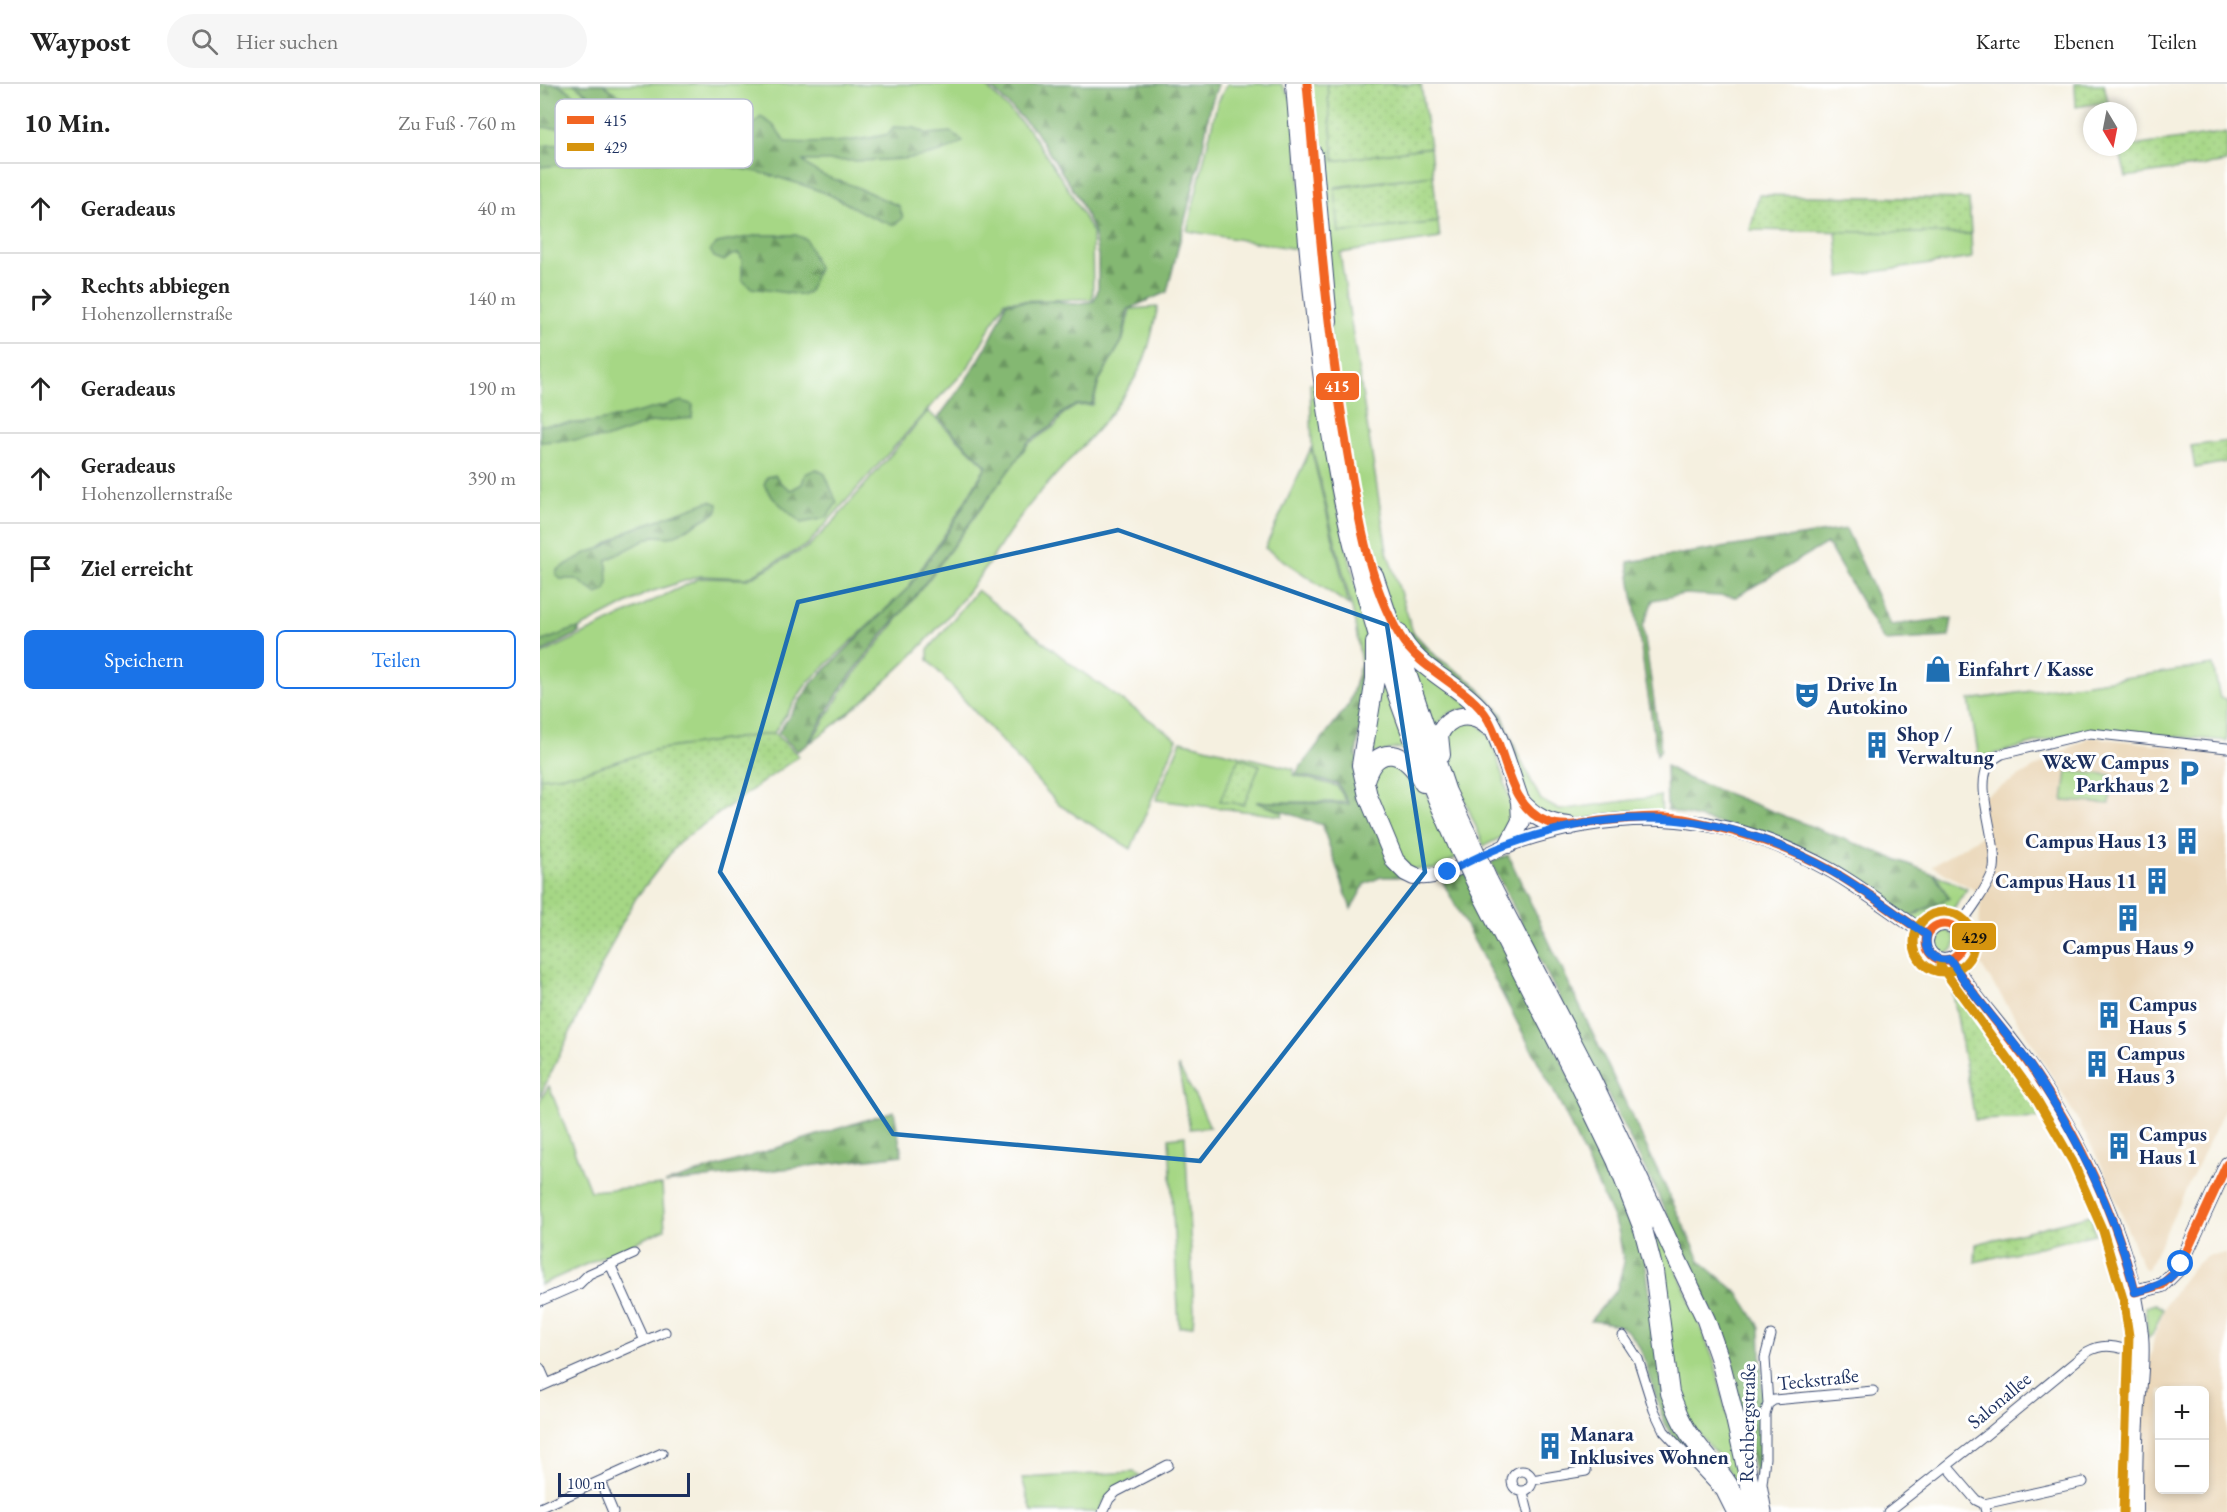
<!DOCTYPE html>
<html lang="de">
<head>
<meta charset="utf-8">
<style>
  body { margin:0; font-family:"EB Garamond",serif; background:#f6f6f6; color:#222 }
  .controls { position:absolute; right:18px; bottom:18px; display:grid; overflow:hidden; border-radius:9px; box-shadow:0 3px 9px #0003 }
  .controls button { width:54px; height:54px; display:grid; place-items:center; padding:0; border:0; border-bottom:2px solid #e0e0e0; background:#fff; color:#222; font:30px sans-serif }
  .compass { position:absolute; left:1543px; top:18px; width:54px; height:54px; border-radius:50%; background:#fff; box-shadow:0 3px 9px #0003; rotate:170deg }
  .scale { position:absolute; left:18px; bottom:15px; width:132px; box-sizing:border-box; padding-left:6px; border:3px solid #1b2f5e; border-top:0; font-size:16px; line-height:21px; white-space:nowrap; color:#1b2f5e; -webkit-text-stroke:4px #fff; paint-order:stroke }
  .stop { position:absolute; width:18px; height:18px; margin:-14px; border:4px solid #1a73e8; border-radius:50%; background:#fff }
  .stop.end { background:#1a73e8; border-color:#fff; box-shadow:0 2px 6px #0008 }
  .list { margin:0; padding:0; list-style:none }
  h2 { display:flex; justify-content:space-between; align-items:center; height:78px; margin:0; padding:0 24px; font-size:26px }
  h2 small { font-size:20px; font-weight:400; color:#767676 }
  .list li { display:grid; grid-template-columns:39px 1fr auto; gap:18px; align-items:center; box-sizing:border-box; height:90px; padding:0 24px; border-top:2px solid #e0e0e0 }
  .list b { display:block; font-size:22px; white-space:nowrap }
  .list p { margin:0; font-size:20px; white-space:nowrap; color:#767676 }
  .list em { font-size:20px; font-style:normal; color:#767676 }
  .actions { display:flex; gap:12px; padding:18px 24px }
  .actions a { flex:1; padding:14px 0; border:2px solid #1a73e8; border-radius:9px; text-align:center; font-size:21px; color:#1a73e8 }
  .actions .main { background:#1a73e8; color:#fff }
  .icon { flex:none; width:33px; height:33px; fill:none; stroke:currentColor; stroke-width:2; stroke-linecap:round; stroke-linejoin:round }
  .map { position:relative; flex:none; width:1687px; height:1428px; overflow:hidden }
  header { display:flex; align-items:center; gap:36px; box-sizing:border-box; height:84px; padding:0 30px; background:#fff; border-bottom:2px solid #e0e0e0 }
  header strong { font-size:28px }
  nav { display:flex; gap:33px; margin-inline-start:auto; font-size:21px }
  .search { width:420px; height:54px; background:#f6f6f6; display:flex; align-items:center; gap:15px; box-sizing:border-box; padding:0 21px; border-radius:33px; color:#767676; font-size:22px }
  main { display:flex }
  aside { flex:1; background:#fff }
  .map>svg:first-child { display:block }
  .built { fill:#ebd8ba; fill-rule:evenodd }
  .grass { fill:#a6d785; stroke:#608372; stroke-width:1.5 }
  .forest { fill:url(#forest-firs); stroke:#507468; stroke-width:1.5 }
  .garden { fill:url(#garden-dots); stroke:#608372; stroke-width:1.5 }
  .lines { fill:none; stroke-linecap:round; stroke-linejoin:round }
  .street-casing { stroke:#3c4c72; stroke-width:11 }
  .secondary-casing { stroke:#3c4c72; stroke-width:16 }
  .highway-casing { stroke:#3c4c72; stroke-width:20 }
  .street { stroke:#fff; stroke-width:9 }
  .secondary { stroke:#fff; stroke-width:14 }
  .highway { stroke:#fff; stroke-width:18 }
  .highway-bridge-casing { stroke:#3c4c72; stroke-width:20; stroke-linecap:butt }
  .highway-bridge { stroke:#fff; stroke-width:18 }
  .bus-1-casing { stroke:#fff; stroke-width:14 }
  .bus-2-casing { stroke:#fff; stroke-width:14 }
  .bus-1 { stroke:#f26522; stroke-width:9 }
  .bus-2 { stroke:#d6940e; stroke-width:9 }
  .route { stroke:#1a73e8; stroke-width:8 }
  .marked { fill:none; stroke:#1f6fb2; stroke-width:4.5; stroke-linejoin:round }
  .labels { text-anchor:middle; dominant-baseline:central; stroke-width:6; stroke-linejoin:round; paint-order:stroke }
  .poi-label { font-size:20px; font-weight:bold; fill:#1b2f5e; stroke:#fff; text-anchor:start }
  .street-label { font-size:20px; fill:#1b2f5e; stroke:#fff }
  .key { fill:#fff; stroke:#bbc1cf; stroke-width:1.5 }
  .key-label { font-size:16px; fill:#1b2f5e }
  .line-badge { stroke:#fff; stroke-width:2 }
  .badge-label { font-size:16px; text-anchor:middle; font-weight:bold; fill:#fff }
  .pale-badge-label { font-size:16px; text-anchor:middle; font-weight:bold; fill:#111 }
</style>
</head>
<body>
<header>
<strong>Waypost</strong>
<div class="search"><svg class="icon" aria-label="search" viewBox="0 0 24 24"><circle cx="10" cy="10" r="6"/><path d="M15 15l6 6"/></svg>Hier suchen</div>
<nav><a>Karte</a><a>Ebenen</a><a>Teilen</a></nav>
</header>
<main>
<aside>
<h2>10 Min.<small>Zu Fuß · 760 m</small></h2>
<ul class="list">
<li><svg class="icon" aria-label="ahead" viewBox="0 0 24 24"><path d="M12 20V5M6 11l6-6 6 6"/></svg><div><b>Geradeaus</b></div><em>40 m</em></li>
<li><svg class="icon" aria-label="right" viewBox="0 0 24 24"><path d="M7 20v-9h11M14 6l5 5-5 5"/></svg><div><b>Rechts abbiegen</b><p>Hohenzollernstraße</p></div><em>140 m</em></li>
<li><svg class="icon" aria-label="ahead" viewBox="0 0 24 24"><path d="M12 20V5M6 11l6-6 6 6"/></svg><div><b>Geradeaus</b></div><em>190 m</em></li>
<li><svg class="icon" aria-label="ahead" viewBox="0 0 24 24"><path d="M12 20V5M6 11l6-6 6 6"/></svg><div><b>Geradeaus</b><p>Hohenzollernstraße</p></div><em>390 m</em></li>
<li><svg class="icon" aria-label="arrive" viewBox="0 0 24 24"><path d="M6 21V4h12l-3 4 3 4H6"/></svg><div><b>Ziel erreicht</b></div></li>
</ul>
<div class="actions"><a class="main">Speichern</a><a>Teilen</a></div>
</aside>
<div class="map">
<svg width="1687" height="1428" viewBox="0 0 1687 1428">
  <defs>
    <pattern id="forest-firs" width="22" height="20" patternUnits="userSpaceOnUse" patternTransform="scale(1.5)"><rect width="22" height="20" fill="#84b872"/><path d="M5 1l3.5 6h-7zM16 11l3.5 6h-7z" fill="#6b9661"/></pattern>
    <pattern id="garden-dots" width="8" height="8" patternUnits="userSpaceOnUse" patternTransform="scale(1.5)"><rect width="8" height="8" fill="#a6d785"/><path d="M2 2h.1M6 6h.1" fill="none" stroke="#8eb975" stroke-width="1.8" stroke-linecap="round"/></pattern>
  </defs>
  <rect width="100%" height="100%" fill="#fff"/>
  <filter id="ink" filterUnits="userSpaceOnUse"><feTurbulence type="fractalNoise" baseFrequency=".0167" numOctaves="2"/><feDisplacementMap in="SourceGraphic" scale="12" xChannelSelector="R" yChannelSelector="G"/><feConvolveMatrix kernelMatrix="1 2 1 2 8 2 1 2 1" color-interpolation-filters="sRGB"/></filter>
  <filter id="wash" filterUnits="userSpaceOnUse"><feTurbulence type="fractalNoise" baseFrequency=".008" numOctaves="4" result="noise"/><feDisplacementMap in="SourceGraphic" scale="24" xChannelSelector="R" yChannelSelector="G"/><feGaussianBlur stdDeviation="1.35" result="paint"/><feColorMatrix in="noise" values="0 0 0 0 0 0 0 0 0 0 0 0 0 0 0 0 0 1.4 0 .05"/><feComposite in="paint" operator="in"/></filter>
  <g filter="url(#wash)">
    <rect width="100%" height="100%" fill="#f5f0e0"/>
    <path class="built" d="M1549 653 1687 668V1021L1608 1185 1603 1184 1565 1089 1540 1040 1495 964 1437 875 1441 810 1392 782 1446 749 1441 714Z
      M1687 1170V1428H1595L1602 1283H1609L1614 1253 1626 1220 1638 1203 1652 1184 1667 1171ZM1620 1306H1664V1406H1620Z"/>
    <path class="grass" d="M0 0H444L490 47 531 109 552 148 553 215 465 217 427 285 388 325 267 461 207 494 160 492 107 509 0 565Z
      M687 0H741L756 21 763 166 647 147 677 20Z
      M767 0H787L794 77 890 63 893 91 796 103 799 148 898 138 900 154 800 169 847 467 873 548 865 559 839 510 815 413 799 320 787 224Z
      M1296 147 1431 150 1432 174 1300 193Z
      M618 223C614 237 612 253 607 267 588 326 520 380 483 429 466 451 453 475 436 497 390 560 333 612 270 659L308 598 389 495 488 360 515 342 523 330 536 322 553 321 559 297 583 256 590 225Z
      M770 299H775L790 393 825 539 830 579H821L814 533 772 364Z
      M388 327 446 382 409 444 367 505 267 599 234 649 115 666 40 689 0 695V571L160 494 208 495 268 463 294 437Z
      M771 364 809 521 725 464Z
      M437 506 535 583 637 655 591 765 519 721 388 576V566Z
      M860 561 932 625C914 625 904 629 896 645L885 630Z
      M1673 581 1680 614 1687 615V657L1549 645 1439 674 1429 616Z
      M840 593 850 607 872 669 859 664 826 672Z
      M921 636 938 639 951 654 975 732 966 751 944 762 905 669 907 645Z
      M641 657 754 685 753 691 797 702 807 718H716L743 728 742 732 616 716Z
      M977 669 1001 716 1019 726 1121 712 1122 733 1061 737 1000 735 967 682Z
      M841 676 872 685 889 713 916 774 895 785H871L858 770 831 698Z
      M1527 687 1572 691 1570 720 1523 717Z
      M1395 790 1427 805 1406 835 1382 843 1369 834 1409 814Z
      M1391 858a12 12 0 1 1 24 0a12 12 0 1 1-24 0Z
      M638 982 659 1019 670 1043 650 1045Z
      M9 1002 50 1107 122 1101 125 1145 0 1201V1016Z
      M645 1052 654 1227 653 1242 639 1243 629 1054Z
      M1090 1086 1140 1193 1175 1279 1208 1421 1182 1376 1147 1337 1136 1305 1120 1173Z
      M1615 1220 1623 1225 1612 1251 1608 1253 1605 1223Z
      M595 1388 600 1392C583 1401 566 1408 559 1428H492L482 1394Z"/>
    <path class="forest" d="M0 0C4 0 11 0 15 0 34 5 46 23 47 41L13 44 0 43Z
      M34 0H63L78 11 118 25 173 38 193 45 210 43 221 33 233 41 246 58C280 60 315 58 349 50L353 43 375 44 388 50 411 48 423 57C390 83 305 75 263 77 277 92 295 95 314 102 329 108 344 116 359 122L363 134 354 141C328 134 315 123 292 112 276 105 257 99 240 94 162 71 81 75 0 83V62L79 55H114L155 58 156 52 89 43Z
      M447 0H678L670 24 662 68 627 208 588 225 582 257 559 296 552 320 536 321 522 329 512 342 487 359 478 374 370 519 347 545 303 601 267 661 257 667 238 649 272 599 368 504 408 448 447 382 398 334C426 297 452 262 466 218L518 217 533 220 554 217 558 206V172L553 146 538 113 494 46Z
      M219 151H256L266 155 278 184 269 208 263 211 211 204 202 196V176L199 170 192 171 184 177 174 173 170 166 177 159Z
      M142 317 153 321 152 334 112 338 68 354 0 358V341L52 338 80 333Z
      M276 385 285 390 297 419 286 434 261 439 233 414 224 401 227 393 235 391 241 399 251 406 262 400 265 390Z
      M170 417 178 420 177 428 140 449 130 453 113 452 67 476 68 499 65 507 57 510 36 495H20L16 491 17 486 46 469 61 464 90 446Z
      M1306 445 1351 541 1412 534 1409 553 1344 557 1287 459 1196 513 1145 510 1113 516 1103 542 1121 665 1117 671 1088 478Z
      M34 545H39V549L0 569V558Z
      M873 548 896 572 934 599 962 630 977 669 967 682 954 648 865 559Z
      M821 579H830L816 671 863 793H841L825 800 811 825 782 741 716 718 809 720 798 700 755 690 809 620Z
      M1126 682 1147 694 1394 790 1409 814 1368 833 1238 755 1127 726Z
      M968 771 1161 1178 1199 1210 1220 1243 1223 1321 1219 1406 1178 1242 1122 1119 951 778Z
      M925 788 1058 1048 1105 1175 1124 1311 1157 1375C1149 1367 1136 1358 1130 1349 1113 1322 1109 1263 1086 1246 1076 1239 1062 1238 1050 1237L1077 1205 1084 1179 1078 1145 1022 1023 903 798Z
      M354 1027 362 1071 125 1099Z"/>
    <path class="garden" d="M787 0H881L890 63 794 77Z
      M1535 0H1564L1568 18 1536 23Z
      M1687 48V78L1586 93 1579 64Z
      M893 91 898 138 799 149 795 104Z
      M1219 111 1429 115 1431 150 1210 146Z
      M1687 357V378L1655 384 1651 362Z
      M234 649 259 672 139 758 96 814 80 843 0 1012V694L40 689 115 666Z
      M699 674 720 681 704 721 680 717Z
      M1421 907 1475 970 1509 1034 1435 1036 1413 909Z
      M1551 1131 1555 1150 1435 1178 1436 1160Z"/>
  </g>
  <g filter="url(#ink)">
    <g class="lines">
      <defs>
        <path id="street" d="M1417 844C1427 832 1451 799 1454 784 1458 757 1435 706 1448 682 1451 676 1457 673 1462 670L1550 649 1687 664
          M70 1180 105 1257
          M0 1217 39 1200 49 1190 94 1170
          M1083 1252 1098 1275 1114 1326 1124 1347 1181 1408 1191 1428
          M0 1284 7 1300
          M0 1303 125 1248
          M1228 1320 1234 1316 1333 1307
          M1407 1382 1436 1416 1444 1420 1446 1428
          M972 1397a10 10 0 1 1 20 0a10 10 0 1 1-20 0Z
          M992 1396 1046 1387
          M60 1397 73 1428
          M983 1408 988 1428
          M1444 1420 1543 1398
          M0 1424 122 1369
          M563 1428 569 1415 576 1408 628 1381
          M1227 1428 1222 1400 1225 1374V1330L1228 1320 1225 1274 1231 1251
          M1348 1428 1446 1351 1547 1268C1568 1256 1581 1266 1603 1269"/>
        <path id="secondary" d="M874 792C902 800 948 767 976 758 1091 720 1186 728 1292 787 1325 806 1355 830 1387 851
          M1386 858a18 18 0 1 1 36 0a18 18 0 1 1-36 0Z
          M1410 875C1432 912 1462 942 1486 977 1541 1054 1591 1157 1601 1251 1604 1280 1598 1308 1597 1337 1595 1367 1595 1398 1595 1428
          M1595 1208 1622 1201 1639 1184 1687 1080"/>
        <path id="highway" d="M755 0C766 137 775 276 802 411 827 531 866 649 917 760
          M773 70 788 237
          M834 491 907 708 929 754
          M858 548C876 588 924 600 948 635 960 652 972 695 980 717 994 733 1008 740 1029 742
          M835 559V595L821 681 828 712 855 777 866 788 874 792
          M901 671 899 651C909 630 931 627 948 642
          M825 696C837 657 867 667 883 699
          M969 760 981 737 980 717
          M948 796 1049 990 1166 1236 1180 1276 1194 1330 1216 1428
          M937 801 1037 996 1076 1076 1103 1145 1114 1187 1130 1309C1136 1325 1142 1341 1153 1355 1171 1380 1192 1398 1202 1428"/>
      </defs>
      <use href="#street" class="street-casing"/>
      <use href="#secondary" class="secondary-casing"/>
      <use href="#highway" class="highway-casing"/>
      <use href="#street" class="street"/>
      <use href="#secondary" class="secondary"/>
      <use href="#highway" class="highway"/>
      <defs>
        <path id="highway-bridge" d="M929 754 948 796
          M917 760 937 801"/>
      </defs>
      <use href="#highway-bridge" class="highway-bridge-casing"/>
      <use href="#highway-bridge" class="highway-bridge"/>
      <defs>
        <path id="bus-1" d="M767 0C778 126 787 252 809 377 819 436 829 500 860 552 881 588 930 603 948 635 967 668 967 722 1007 738 1025 745 1043 739 1061 737 1081 735 1103 733 1122 733 1141 733 1159 738 1177 743 1216 752 1255 767 1290 786 1324 805 1355 830 1387 851
          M1386 858a18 18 0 1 1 36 0a18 18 0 1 1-36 0Z
          M1410 875C1436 917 1470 952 1497 992 1541 1056 1576 1133 1595 1208L1622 1201 1639 1184 1687 1080"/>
        <path id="bus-2" d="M1374 858a30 30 0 1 1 60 0a30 30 0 1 1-60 0Z
          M1400 881 1496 1014 1533 1078 1563 1147 1584 1218 1589 1252 1583 1428"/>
      </defs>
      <use href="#bus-1" class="bus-1-casing"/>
      <use href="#bus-2" class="bus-2-casing"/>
      <use href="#bus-1" class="bus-1"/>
      <use href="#bus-2" class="bus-2"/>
    </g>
  </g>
  <g class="lines" filter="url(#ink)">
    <path class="route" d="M908 788C928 778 948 767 970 760 1084 718 1187 728 1293 788 1325 806 1356 830 1387 851 1384 867 1394 878 1410 875 1432 912 1462 942 1487 977 1533 1043 1576 1129 1595 1208 1614 1204 1631 1198 1641 1180"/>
  </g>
  <path class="marked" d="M578 446 847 541 885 788 660 1077 353 1050 180 788 258 518Z"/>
  <defs>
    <symbol id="shop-bare" viewBox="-9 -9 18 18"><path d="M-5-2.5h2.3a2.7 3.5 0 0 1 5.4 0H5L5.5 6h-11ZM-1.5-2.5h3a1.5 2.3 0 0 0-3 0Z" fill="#1f6fb2" stroke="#fff" stroke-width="2.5" paint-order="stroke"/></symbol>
    <symbol id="theatre-bare" viewBox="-9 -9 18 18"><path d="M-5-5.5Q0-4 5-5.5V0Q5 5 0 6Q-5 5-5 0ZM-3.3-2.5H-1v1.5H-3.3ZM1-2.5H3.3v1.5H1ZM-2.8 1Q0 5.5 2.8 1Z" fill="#1f6fb2" stroke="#fff" stroke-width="2.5" paint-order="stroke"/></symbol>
    <symbol id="building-bare" viewBox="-9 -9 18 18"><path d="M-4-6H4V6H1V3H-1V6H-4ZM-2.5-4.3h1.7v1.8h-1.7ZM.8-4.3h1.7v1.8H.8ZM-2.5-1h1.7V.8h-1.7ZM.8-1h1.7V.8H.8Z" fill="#1f6fb2" stroke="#fff" stroke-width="2.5" paint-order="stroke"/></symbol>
    <symbol id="parking-bare" viewBox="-9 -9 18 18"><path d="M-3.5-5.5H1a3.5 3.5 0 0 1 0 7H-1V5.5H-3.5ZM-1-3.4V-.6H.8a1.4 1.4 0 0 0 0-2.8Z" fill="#1f6fb2" stroke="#fff" stroke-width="2.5" paint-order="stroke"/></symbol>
  </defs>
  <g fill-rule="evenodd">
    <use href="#shop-bare" x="1379" y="566" width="38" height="38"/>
    <use href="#theatre-bare" x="1248" y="592" width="38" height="38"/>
    <use href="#building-bare" x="1318" y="642" width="38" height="38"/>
    <use href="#parking-bare" x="1630" y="670" width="38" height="38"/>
    <use href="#building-bare" x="1628" y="738" width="38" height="38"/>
    <use href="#building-bare" x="1598" y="778" width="38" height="38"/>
    <use href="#building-bare" x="1569" y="815" width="38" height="38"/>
    <use href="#building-bare" x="1550" y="912" width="38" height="38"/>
    <use href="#building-bare" x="1538" y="961" width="38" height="38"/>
    <use href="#building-bare" x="1560" y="1043" width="38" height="38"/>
    <use href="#building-bare" x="991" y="1343" width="38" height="38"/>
  </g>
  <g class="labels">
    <g class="poi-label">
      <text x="1418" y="585">Einfahrt / Kasse</text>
      <text x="1287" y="600">Drive In<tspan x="1287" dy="23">Autokino</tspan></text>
      <text x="1357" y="650">Shop /<tspan x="1357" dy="23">Verwaltung</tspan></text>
      <text x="1629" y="678" text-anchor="end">W&amp;W Campus<tspan x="1629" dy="23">Parkhaus 2</tspan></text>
      <text x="1627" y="757" text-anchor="end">Campus Haus 13</text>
      <text x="1597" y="797" text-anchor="end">Campus Haus 11</text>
      <text x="1588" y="863" text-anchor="middle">Campus Haus 9</text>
      <text x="1589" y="920">Campus<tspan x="1589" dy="23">Haus 5</tspan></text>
      <text x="1577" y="969">Campus<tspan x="1577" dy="23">Haus 3</tspan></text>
      <text x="1599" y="1050">Campus<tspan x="1599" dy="23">Haus 1</tspan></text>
      <text x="1030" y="1350">Manara<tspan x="1030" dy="23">Inklusives Wohnen</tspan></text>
    </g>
    <g class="street-label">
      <text transform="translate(1278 1295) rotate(-6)">Teckstraße</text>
      <text transform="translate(1459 1316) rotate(-40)">Salonallee</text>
      <text transform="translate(1207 1339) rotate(-89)">Rechbergstraße</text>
    </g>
  </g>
  <rect x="15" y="15" width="198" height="69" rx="9" class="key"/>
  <rect x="27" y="32" width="27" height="8" fill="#f26522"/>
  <rect x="27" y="59" width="27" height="8" fill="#d6940e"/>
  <g class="key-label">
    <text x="64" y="42">415</text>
    <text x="64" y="69">429</text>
  </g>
  <g class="line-badge">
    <rect x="775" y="288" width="45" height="29" rx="6" fill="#f26522"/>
    <rect x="1411" y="838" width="46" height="29" rx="6" fill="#d6940e"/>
  </g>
  <g class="badge-label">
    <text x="797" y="308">415</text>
  </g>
  <g class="pale-badge-label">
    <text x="1434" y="859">429</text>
  </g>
</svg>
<div class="controls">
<button>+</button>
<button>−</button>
</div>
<svg class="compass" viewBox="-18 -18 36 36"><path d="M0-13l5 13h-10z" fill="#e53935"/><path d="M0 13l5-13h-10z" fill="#767676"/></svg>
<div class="scale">100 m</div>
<div class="stop" style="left:1641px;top:1180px"></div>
<div class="stop end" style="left:908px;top:788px"></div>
</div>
</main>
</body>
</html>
